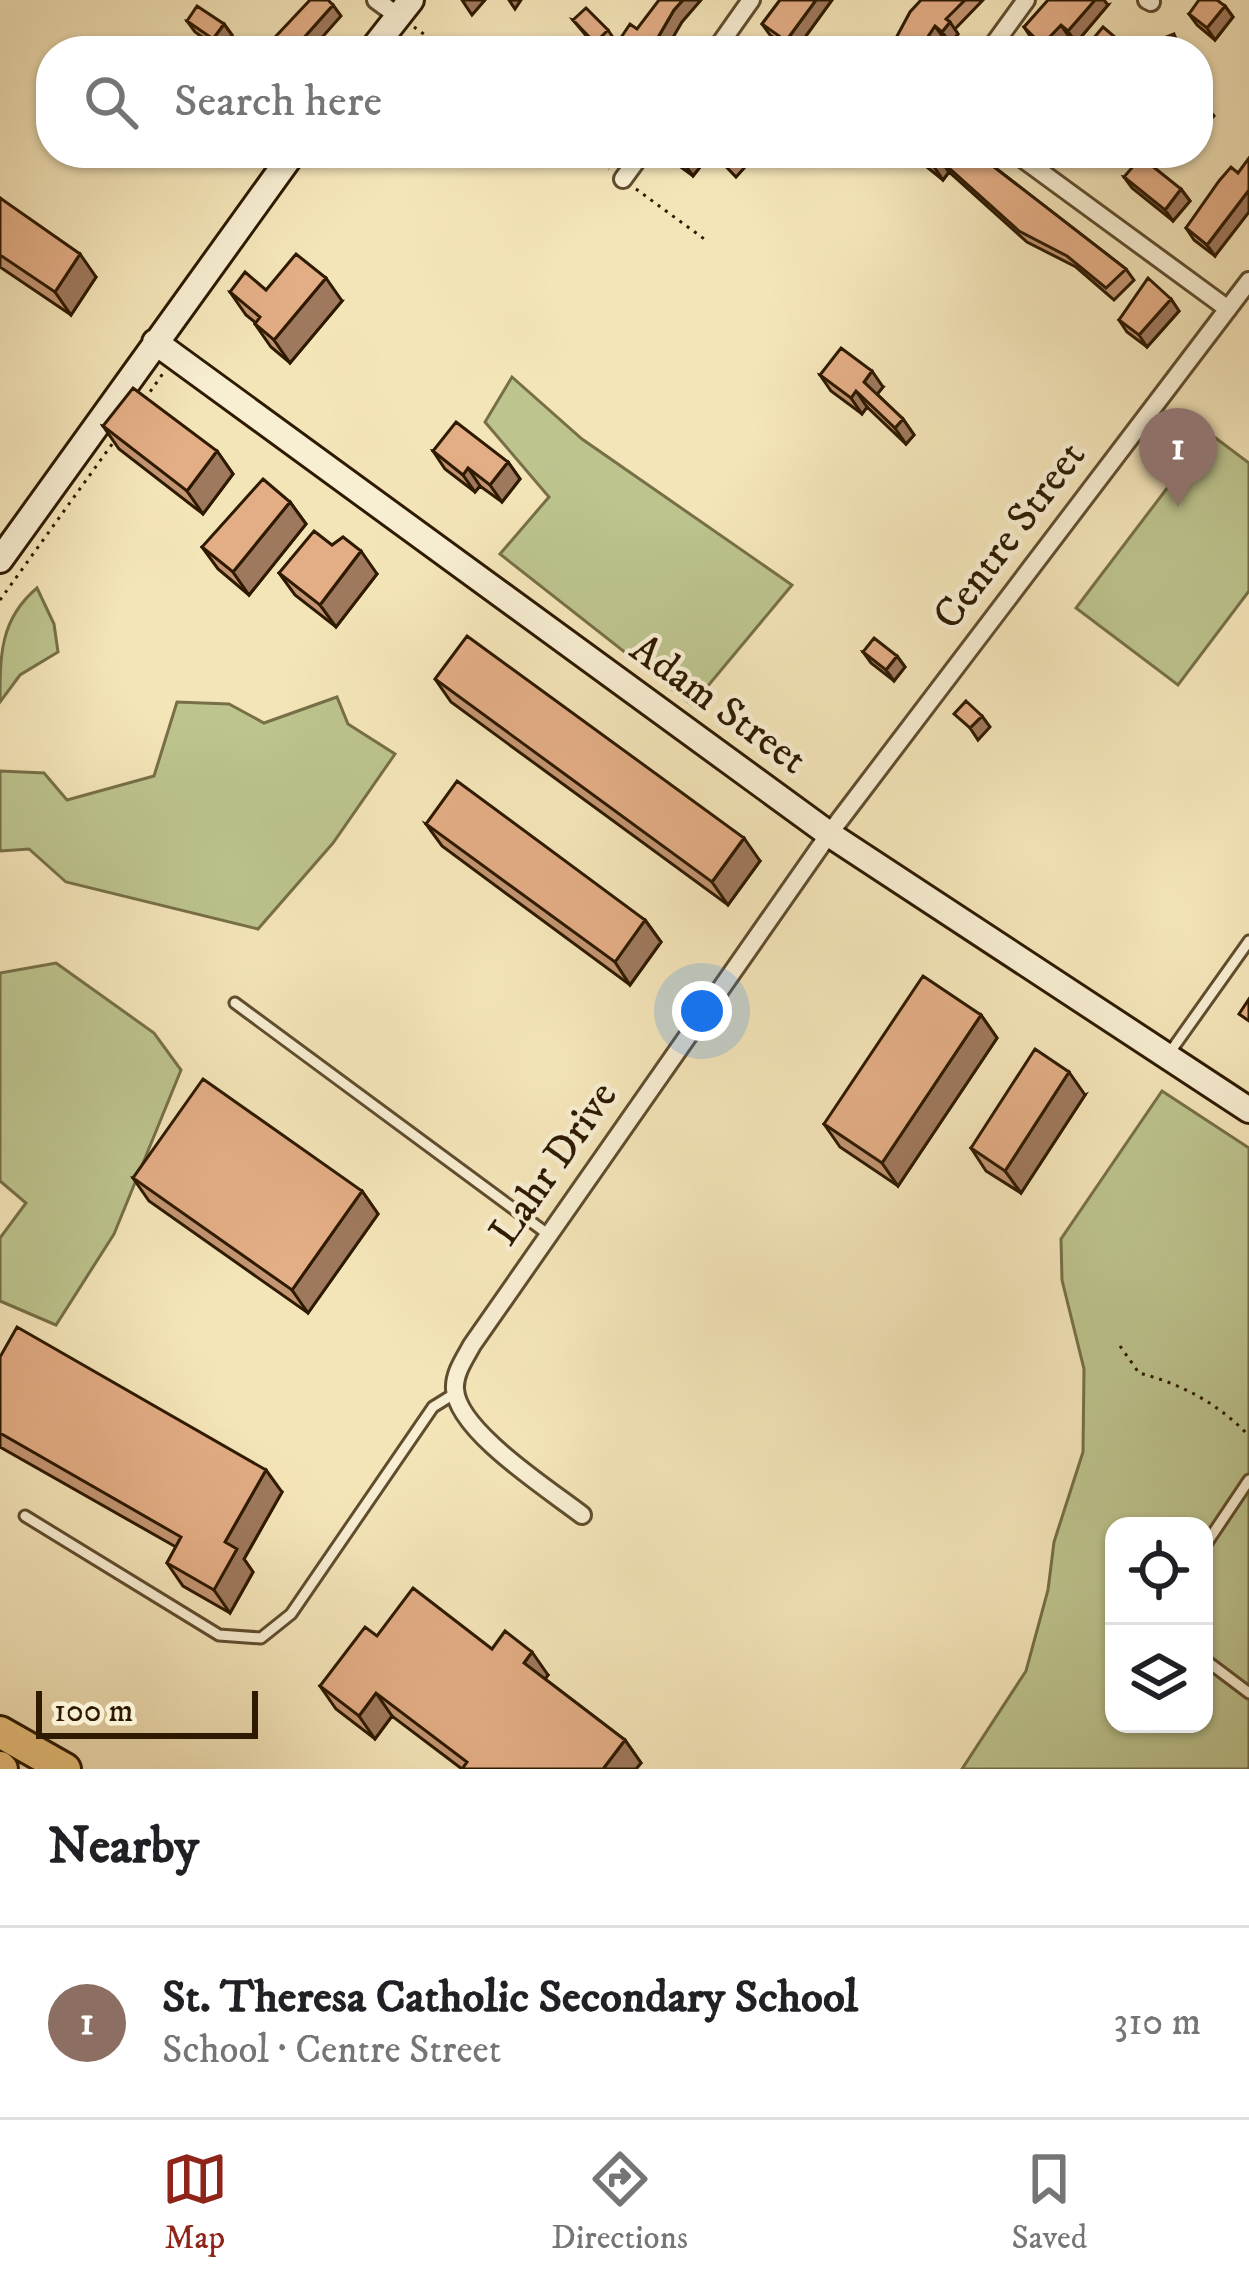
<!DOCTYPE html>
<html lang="en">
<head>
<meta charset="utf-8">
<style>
  body { margin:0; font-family:"IM FELL DW Pica",serif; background:#f2f2f2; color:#202124 }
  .controls { position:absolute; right:36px; bottom:36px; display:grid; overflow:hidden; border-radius:24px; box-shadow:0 3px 9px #0004 }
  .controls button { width:108px; height:108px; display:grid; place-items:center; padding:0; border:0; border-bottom:3px solid #e0e0e0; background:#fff; color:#202124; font:60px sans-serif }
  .scale { position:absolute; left:36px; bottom:30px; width:222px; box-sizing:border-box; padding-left:12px; border:6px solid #2e1a00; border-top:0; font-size:33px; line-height:42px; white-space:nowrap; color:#2e1a00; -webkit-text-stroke:9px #f8eed2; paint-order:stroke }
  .you { position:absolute; left:702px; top:1011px; width:42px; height:42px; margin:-30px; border:9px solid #fff; border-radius:50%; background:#1a73e8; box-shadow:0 0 0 18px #1a73e833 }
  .badge { display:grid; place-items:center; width:78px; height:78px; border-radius:50%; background:#8f2418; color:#fff; font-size:39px; font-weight:700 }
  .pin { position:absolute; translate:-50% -99px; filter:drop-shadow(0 3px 6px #0008) }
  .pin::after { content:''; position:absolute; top:63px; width:42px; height:36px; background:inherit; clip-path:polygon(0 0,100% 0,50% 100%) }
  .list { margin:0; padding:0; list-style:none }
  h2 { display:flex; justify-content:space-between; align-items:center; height:156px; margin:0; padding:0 48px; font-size:51px }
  h2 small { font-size:39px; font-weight:400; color:#757577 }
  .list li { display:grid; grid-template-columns:78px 1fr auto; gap:36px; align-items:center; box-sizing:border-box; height:192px; padding:0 48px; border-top:3px solid #e0e0e0 }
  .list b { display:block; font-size:45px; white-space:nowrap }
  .list p { margin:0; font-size:39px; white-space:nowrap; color:#757577 }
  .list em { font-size:39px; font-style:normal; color:#757577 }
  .icon { flex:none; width:66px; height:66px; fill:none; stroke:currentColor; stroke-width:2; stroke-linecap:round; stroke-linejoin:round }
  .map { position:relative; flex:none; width:1249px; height:1769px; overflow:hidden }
  .search { position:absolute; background:#fff; box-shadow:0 3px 9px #0004; left:36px; right:36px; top:36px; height:132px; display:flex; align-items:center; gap:30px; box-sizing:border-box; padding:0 42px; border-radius:48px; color:#757577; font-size:45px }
  .sheet { height:348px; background:#fff }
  nav { display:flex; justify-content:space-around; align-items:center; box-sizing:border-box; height:168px; border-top:3px solid #e0e0e0; background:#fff; font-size:33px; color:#757577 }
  nav a { display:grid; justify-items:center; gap:6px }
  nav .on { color:#8f2418 }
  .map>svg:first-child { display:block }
  .green { fill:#bdc48e; stroke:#766f47; stroke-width:3; fill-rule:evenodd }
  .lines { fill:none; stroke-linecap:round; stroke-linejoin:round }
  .lane-casing { stroke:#604d2e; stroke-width:15 }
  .street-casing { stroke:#604d2e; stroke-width:22 }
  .secondary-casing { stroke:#2e1a00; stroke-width:30 }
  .highway-casing { stroke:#2e1a00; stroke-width:36 }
  .path { stroke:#2e1a00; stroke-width:3; stroke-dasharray:3 6; stroke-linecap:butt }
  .lane { stroke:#f8eed2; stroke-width:9 }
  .street { stroke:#f8eed2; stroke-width:16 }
  .secondary { stroke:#f8eed2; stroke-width:24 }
  .highway { stroke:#eac27c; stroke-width:30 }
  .wall { fill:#c39572; stroke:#2e1a00; stroke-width:3 }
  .shaded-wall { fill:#9f795d; stroke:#2e1a00; stroke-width:3 }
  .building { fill:#e3ad85; stroke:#2e1a00; stroke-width:3 }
  .labels { text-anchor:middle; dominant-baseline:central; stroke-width:9; stroke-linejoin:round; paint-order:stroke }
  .street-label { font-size:42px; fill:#2e1a00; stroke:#f8eed2 }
</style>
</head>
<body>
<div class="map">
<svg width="1249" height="1769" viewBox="0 0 1249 1769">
  <rect width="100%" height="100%" fill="#f4e5b9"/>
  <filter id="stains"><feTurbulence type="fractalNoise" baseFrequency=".00167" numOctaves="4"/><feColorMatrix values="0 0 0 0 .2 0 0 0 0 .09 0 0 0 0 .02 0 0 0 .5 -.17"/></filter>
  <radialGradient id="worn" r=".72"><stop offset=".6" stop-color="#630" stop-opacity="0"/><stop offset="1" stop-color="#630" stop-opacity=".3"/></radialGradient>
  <path class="green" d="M512 377 582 439 792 585 692 705 500 554 549 497 485 422Z
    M1209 433 1249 463V591L1178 685 1076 608Z
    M37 588 54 624 58 652 20 675 0 702C0 655 0 619 37 588Z
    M337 697 348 724 395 754 333 843 258 929 66 882 29 849 0 851V771L44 773 67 800 154 776 177 702 229 704 264 723Z
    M56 963 154 1033 181 1070 114 1234 56 1325 0 1301V1238L26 1203 0 1181V973Z
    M1162 1091 1249 1148V1769H962L1026 1671 1048 1590 1054 1542 1083 1452 1084 1369 1062 1280 1061 1239ZM1114 1526H1204V1724H1114Z"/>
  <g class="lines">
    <defs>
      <path id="lane" d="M235 1003 549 1235
        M1168 1055 1249 941
        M25 1516 219 1635 261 1638 291 1614 433 1407 454 1394
        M1204 1547 1249 1480
        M1204 1659 1249 1693"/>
      <path id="street" d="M376 0 398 16
        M1147 0 1151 2
        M715 51 751 0
        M989 51 1026 0
        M1015 153 1228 309
        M623 179 642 153
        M582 1515C550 1490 457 1431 455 1389 454 1373 465 1358 472 1345L829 834 1249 281"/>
      <path id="secondary" d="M371 51 411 0
        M155 342 829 834 1249 1110
        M0 560 293 153"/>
      <path id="highway" d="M0 1732 65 1769
        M0 1767 2 1769"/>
    </defs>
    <use href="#lane" class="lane-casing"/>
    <use href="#street" class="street-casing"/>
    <use href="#secondary" class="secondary-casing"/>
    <use href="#highway" class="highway-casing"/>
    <path class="path" d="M414 27 447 51
      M587 153 609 169
      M636 189 707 241
      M145 399 164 372
      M0 600 115 440
      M1120 1346 1139 1373C1182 1384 1219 1404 1249 1436"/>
    <use href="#lane" class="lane"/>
    <use href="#street" class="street"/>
    <use href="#secondary" class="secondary"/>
    <use href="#highway" class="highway"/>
  </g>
  <path class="wall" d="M780 0H832L795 51H792L770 35 762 24Z
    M921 0H983L955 29 958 34 950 43 943 37 934 51H889Z
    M1108 5 1076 43 1069 37 1056 51H1045L1032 39 1024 27Z
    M1225 6 1233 17 1215 40 1197 25 1189 14Z
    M573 20 608 30 616 42 606 51H599Z
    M187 21 224 24 232 35 221 50 195 32Z
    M1198 96 1214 116 1198 132Z
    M671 153H711L693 176 678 165Z
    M713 153H736L746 166 736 177Z
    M900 153H976L1126 269 1134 280 1114 300 1076 267 1027 242 949 172 943 180 911 154 904 159Z
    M1238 173 1215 256 1194 240 1186 228Z
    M1124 177 1181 189 1190 201 1173 221 1132 188Z
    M0 198 96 277 71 315 0 267Z
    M230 292 342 301 290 363 271 347 255 324 256 323 246 315Z
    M1171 299 1179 311 1147 347 1127 332 1119 320Z
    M820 375 883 387 877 394 903 419 914 435 906 444 867 407 862 414 831 391Z
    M103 426 217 451 233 474 203 514 119 449Z
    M433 451 508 462 520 479 502 502 480 486 475 492 445 469Z
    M290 502 306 524 249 595 218 569 202 547Z
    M332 545 377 574 336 627 295 595 279 573Z
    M863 652 897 656 905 667 894 681 871 663Z
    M435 679 760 861 728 905 451 702Z
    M426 824 645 920 661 942 630 985 442 846Z
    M981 1015 997 1038 898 1186 840 1147 824 1124Z
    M1085 1095 1021 1193 986 1171 971 1148Z
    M133 1178 362 1191 378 1214 308 1313 149 1201Z
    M0 1357 282 1492 244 1559 253 1572 230 1613 183 1586 167 1563 176 1547 0 1447Z
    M492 1649 548 1675 545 1679 625 1740 641 1763 636 1769H462L392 1716 375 1739 336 1709 320 1686Z"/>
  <path class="shaded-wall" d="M462 0H485L472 15Z
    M509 0H521L515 9Z
    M683 0H701L682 22 665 51H650L674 10Z
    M816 0H832L795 51H793L786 41Z
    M1095 0H1104L1108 5 1076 43 1068 31Z
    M333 5 341 16 310 51H292Z
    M1225 6 1233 17 1215 40 1207 28Z
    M950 22 958 34 950 43 942 32Z
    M224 24 232 35 221 50 213 39Z
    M1061 25 1069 37 1056 51H1047L1042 45Z
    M935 26 943 37 934 51H928L923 44Z
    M917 40 925 51H912Z
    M694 153H711L693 176 685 165Z
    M941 161 949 172 943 180 935 168Z
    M1181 189 1190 201 1173 221 1165 210Z
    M1249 190V212L1215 256 1207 245Z
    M80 254 96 277 71 315 55 292Z
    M326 278 342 301 290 363 274 340Z
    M1171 299 1179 311 1147 347 1139 335Z
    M872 371 883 387 875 397 864 382Z
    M856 391 867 407 862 414 851 398Z
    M903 419 914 435 906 444 895 428Z
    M217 451 233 474 203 514 187 491Z
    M508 462 520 479 502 502 490 485Z
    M468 468 480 486 475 492 463 475Z
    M290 502 306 524 249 595 233 572Z
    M361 551 377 574 336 627 320 605Z
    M897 656 905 667 894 681 886 670Z
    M982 716 990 727 978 740 970 728Z
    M744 838 760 861 728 905 712 882Z
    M645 920 661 942 630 985 615 962Z
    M981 1015 997 1038 898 1186 882 1163Z
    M1069 1072 1085 1095 1021 1193 1005 1171Z
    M362 1191 378 1214 308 1313 292 1290Z
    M266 1470 282 1492 244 1559 253 1572 230 1613 214 1590 225 1542Z
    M532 1652 548 1675 540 1686 524 1663Z
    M376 1693 392 1716 375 1739 359 1716Z
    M625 1740 641 1763 636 1769H603Z"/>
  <path class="building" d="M310 0H328L333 5 292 51H262Z
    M659 0H683L674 10 650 51H631L618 42 630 24 637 29Z
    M780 0H816L786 41 762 24Z
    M921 0H965L946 19 950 22 942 32 935 26 923 44 917 40 912 51H889L910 12Z
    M1048 0H1095L1068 31 1061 25 1042 45 1024 27Z
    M1199 0H1217L1225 6 1207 28 1189 14Z
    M197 6 224 24 213 39 187 21Z
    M586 8 608 30 595 43 573 20Z
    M1103 27 1117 39 1149 47 1148 51H1124L1126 41 1118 51H1083Z
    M1174 34 1181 51H1160L1156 41Z
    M1198 96 1206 105 1198 112Z
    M671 153H694L685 165Z
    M715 153H736L737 155 728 165Z
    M916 153H976L1126 269 1106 288 1067 256 1019 231 941 161 935 168Z
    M1141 157 1181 189 1165 210 1124 177Z
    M1249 158V190L1207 245 1186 228 1219 181 1231 167 1238 173Z
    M0 198 80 254 55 292 0 255Z
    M296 254 326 278 274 340 255 324 260 317 230 292 245 272 266 290Z
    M1148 278 1171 299 1139 335 1119 320Z
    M841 348 872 371 864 382 903 419 895 428 856 391 851 398 820 375Z
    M133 388 217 451 187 491 103 426Z
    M456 422 508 462 490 485 468 468 463 475 433 451Z
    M263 479 290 502 233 572 202 547Z
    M314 531 332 545 343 537 361 551 320 605 279 573Z
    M467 636 744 838 712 882 435 679Z
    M874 638 897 656 886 670 863 652Z
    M966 701 982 716 970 728 954 714Z
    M457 781 645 920 615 962 426 824Z
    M923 976 981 1015 882 1163 824 1124Z
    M1249 999V1021L1239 1014Z
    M1035 1049 1069 1072 1005 1171 971 1148Z
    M203 1079 362 1191 292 1290 133 1178Z
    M17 1327 266 1470 225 1542 237 1549 214 1590 167 1563 181 1537 0 1433V1357Z
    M413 1588 492 1649 505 1631 532 1652 524 1663 625 1740 603 1769H462L467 1762 376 1693 359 1716 320 1686 365 1627 377 1636Z"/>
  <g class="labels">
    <g class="street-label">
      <text transform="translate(1010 536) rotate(-53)">Centre Street</text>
      <text transform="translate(718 705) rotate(36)">Adam Street</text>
      <text transform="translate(554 1164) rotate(-55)">Lahr Drive</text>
    </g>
  </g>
  <rect width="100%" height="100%" filter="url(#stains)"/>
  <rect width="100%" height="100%" fill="url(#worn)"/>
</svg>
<div class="controls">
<button><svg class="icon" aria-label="locate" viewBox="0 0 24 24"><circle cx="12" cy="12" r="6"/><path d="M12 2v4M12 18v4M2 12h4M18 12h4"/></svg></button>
<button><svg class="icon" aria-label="layers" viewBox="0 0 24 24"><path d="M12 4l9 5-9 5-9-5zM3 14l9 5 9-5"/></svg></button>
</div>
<div class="scale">100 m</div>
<div class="you"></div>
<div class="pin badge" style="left:1178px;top:507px;background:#8d6e63">1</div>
<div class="search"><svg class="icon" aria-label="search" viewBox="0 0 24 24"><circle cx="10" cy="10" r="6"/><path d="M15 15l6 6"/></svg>Search here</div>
</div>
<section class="sheet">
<h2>Nearby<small></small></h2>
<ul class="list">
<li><span class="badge" style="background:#8d6e63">1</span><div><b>St. Theresa Catholic Secondary School</b><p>School · Centre Street</p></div><em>310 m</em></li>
</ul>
</section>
<nav>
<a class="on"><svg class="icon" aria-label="map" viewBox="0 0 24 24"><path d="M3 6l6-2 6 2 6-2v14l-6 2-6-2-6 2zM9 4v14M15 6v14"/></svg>Map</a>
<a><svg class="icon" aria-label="directions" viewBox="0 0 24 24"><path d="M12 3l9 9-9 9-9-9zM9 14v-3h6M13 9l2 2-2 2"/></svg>Directions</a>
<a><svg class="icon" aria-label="saved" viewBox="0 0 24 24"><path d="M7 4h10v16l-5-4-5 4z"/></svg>Saved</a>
</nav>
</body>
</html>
